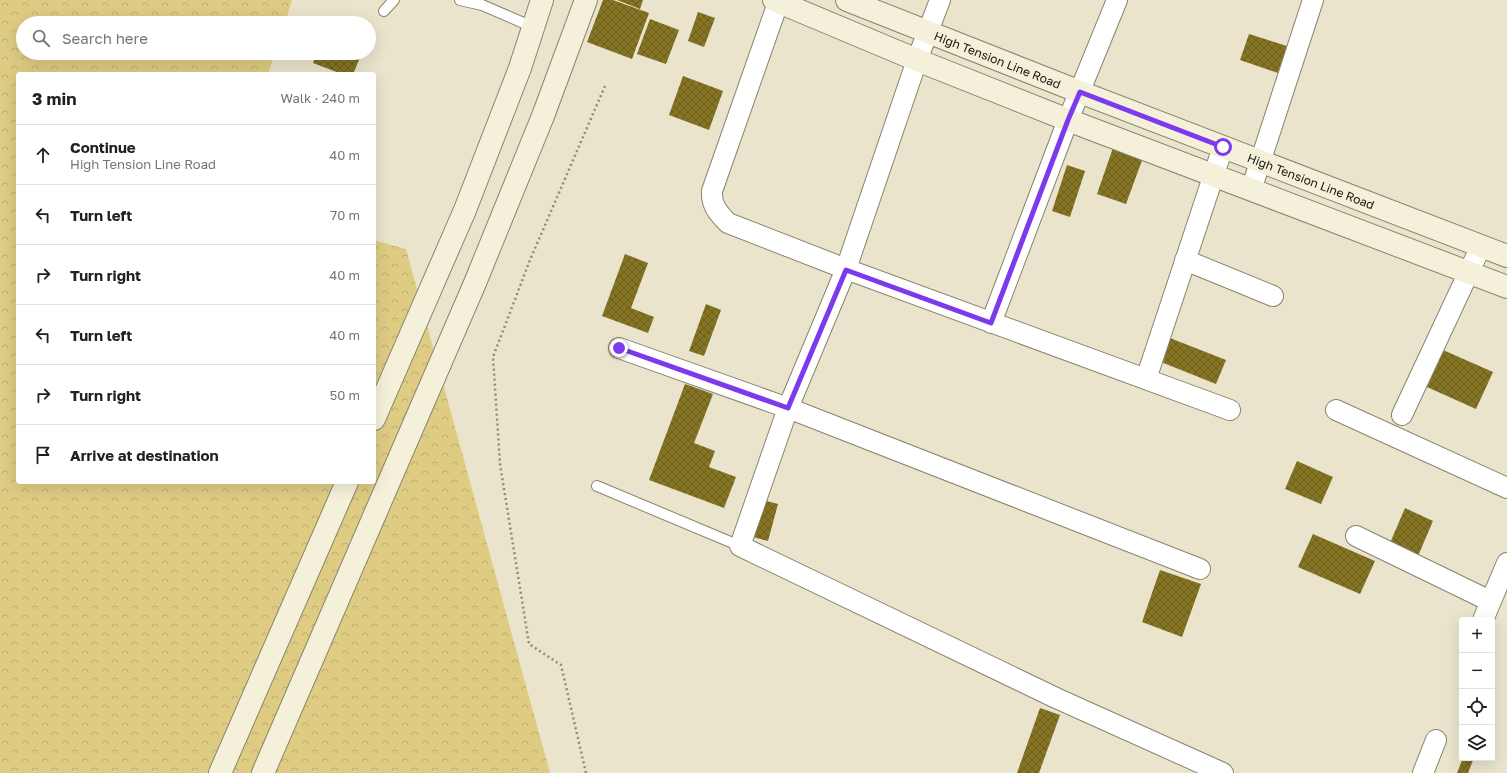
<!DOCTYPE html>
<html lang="en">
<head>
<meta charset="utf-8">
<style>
  body { margin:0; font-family:"Golos Text",sans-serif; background:#f6f6f6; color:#202124 }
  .controls { position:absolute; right:12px; bottom:12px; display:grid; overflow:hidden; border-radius:4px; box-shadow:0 4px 16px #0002 }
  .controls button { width:36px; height:36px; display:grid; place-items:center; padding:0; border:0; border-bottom:1px solid #e0e0e0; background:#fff; color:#202124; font:20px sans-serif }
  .stop { position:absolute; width:12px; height:12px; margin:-9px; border:3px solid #7c3aed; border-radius:50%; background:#fff }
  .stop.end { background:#7c3aed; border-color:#fff; box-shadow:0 1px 4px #0008 }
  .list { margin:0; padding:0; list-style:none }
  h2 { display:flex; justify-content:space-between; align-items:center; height:52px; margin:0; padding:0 16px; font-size:17px }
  h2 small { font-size:13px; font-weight:400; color:#757577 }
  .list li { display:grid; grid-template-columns:26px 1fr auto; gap:12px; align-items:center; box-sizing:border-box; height:60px; padding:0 16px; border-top:1px solid #e0e0e0 }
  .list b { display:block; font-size:15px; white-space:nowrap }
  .list p { margin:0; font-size:13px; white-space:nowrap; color:#757577 }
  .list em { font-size:13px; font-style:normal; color:#757577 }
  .icon { flex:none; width:22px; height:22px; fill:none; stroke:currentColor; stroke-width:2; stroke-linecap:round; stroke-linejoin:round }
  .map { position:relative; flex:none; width:1507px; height:773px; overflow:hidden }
  .search { position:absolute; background:#fff; box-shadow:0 4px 16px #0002; left:16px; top:16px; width:360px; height:44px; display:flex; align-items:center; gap:10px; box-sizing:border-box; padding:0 14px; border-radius:22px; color:#757577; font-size:15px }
  .panel { position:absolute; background:#fff; box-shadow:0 4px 16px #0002; left:16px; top:72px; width:360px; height:412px; border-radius:4px }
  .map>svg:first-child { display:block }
  .forest { fill:url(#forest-crowns) }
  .building { fill:url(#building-cross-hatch) }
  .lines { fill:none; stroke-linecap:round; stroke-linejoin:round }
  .lane-casing { stroke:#89846d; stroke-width:12 }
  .street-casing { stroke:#89846d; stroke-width:22 }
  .secondary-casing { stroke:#89846d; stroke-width:24 }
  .path { stroke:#8f8b79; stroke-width:2.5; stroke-dasharray:2 3; stroke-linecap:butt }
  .lane { stroke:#fff; stroke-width:10 }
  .street { stroke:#fff; stroke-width:20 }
  .secondary { stroke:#f5f0da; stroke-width:22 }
  .route { stroke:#7c3aed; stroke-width:5 }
  .labels { text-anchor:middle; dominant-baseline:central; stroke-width:3; stroke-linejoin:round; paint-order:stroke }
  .street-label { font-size:12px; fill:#18160e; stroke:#fff }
</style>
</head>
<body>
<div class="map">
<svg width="1507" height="773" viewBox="0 0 1507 773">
  <defs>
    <pattern id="forest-crowns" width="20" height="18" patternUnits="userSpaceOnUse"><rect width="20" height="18" fill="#decc83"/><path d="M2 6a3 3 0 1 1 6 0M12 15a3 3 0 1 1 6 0" fill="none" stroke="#beae70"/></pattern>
    <pattern id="building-cross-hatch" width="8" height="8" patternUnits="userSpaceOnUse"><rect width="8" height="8" fill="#857423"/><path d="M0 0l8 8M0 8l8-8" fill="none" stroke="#6c5e1d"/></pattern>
  </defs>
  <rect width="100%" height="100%" fill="#e9e4cb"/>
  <path class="forest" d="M0 0H292L285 23H23V53H275L268 74H18V482H374V240L406 249 550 773H0Z"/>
  <path class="building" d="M603 0H613L649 13 632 59 587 42Z
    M617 0H643L640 9Z
    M698 12 715 18 704 47 688 41Z
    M330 17 345 23H328Z
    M650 19 679 30 666 64 637 54Z
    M1249 34 1287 46 1278 73 1240 60Z
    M317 53H362L353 74H342L313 63Z
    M683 76 723 91 709 130 669 115Z
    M1114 145 1144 155 1126 204 1097 194Z
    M1067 165 1085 171 1070 217 1052 211Z
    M625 254 648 263 631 308 654 317 648 333 602 316Z
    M706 304 721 310 704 356 689 351Z
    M1170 338 1226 360 1216 384 1161 362Z
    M1443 350 1493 372 1476 409 1427 387Z
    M685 384 713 394 694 443 715 451 709 467 736 477 724 508 649 480Z
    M1297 461 1333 477 1321 504 1285 489Z
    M763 500 778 504 768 541 753 537Z
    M1405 508 1433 521 1418 556 1390 543Z
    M1313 534 1375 561 1360 594 1298 567Z
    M1160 570 1201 584 1182 637 1142 622Z
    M1040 708 1060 715 1039 773H1017Z
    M1463 758H1474L1468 773H1457Z"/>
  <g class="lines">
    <defs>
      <path id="lane" d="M460 0 482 5 533 27
        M384 11 394 0
        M597 486 740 546"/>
      <path id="street" d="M779 0 712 191C711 205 718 213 728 223L846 269 1230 410
        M940 0 917 60 846 269 788 408 740 546 1056 698 1223 773
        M1251 190 1313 0
        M1185 260 1273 296
        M991 323 1068 120 1117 0
        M619 348 788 408 1200 569
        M1146 379 1223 147
        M1336 410 1507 488
        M1402 415 1481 246
        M1356 536 1490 601
        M1483 620 1507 563
        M1423 773 1436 740"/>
      <g id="secondary">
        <path d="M774 0 917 60 1068 120 1507 287"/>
        <path id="s1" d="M847 0 1080 92 1507 256"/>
        <path d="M374 419 465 210 520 68 542 0"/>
        <path d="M220 773 347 482"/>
        <path d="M263 773 475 283 543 116 586 0"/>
      </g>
    </defs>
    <use href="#lane" class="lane-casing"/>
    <use href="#street" class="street-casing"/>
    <use href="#secondary" class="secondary-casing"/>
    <path class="path" d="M586 773 561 665 529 644 500 464 493 357 530 260 605 86"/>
    <use href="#lane" class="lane"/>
    <use href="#street" class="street"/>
    <use href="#secondary" class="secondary"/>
  </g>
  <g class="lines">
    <path class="route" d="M619 348 788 408 846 270 991 323 1068 120 1080 92 1223 147"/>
  </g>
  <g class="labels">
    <g class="street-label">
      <text stroke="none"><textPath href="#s1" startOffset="162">High Tension Line Road</textPath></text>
      <text stroke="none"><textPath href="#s1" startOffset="498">High Tension Line Road</textPath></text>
    </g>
  </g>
</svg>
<div class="controls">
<button>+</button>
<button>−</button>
<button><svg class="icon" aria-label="locate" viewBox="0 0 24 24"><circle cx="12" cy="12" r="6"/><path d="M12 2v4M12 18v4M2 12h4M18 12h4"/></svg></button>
<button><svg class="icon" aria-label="layers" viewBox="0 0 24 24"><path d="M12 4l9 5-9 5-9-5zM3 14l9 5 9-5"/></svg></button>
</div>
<div class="stop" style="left:1223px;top:147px"></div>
<div class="stop end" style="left:619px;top:348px"></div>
<div class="search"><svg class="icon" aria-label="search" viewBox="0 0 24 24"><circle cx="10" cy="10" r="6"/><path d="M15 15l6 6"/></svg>Search here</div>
<section class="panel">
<h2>3 min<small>Walk · 240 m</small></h2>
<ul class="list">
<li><svg class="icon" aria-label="ahead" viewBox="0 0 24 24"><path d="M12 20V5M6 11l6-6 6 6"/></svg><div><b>Continue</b><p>High Tension Line Road</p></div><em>40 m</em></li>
<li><svg class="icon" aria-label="left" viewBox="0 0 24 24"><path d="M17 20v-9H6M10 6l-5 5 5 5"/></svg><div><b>Turn left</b></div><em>70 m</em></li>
<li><svg class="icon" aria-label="right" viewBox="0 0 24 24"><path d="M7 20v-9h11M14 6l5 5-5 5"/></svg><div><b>Turn right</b></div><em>40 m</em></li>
<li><svg class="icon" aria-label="left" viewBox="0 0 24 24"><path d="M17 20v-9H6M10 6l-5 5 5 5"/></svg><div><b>Turn left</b></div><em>40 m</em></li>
<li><svg class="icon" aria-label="right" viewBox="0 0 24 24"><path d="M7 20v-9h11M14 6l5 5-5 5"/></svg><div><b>Turn right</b></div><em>50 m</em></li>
<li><svg class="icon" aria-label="arrive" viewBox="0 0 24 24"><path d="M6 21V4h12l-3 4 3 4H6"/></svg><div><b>Arrive at destination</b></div></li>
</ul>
</section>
</div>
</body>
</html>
